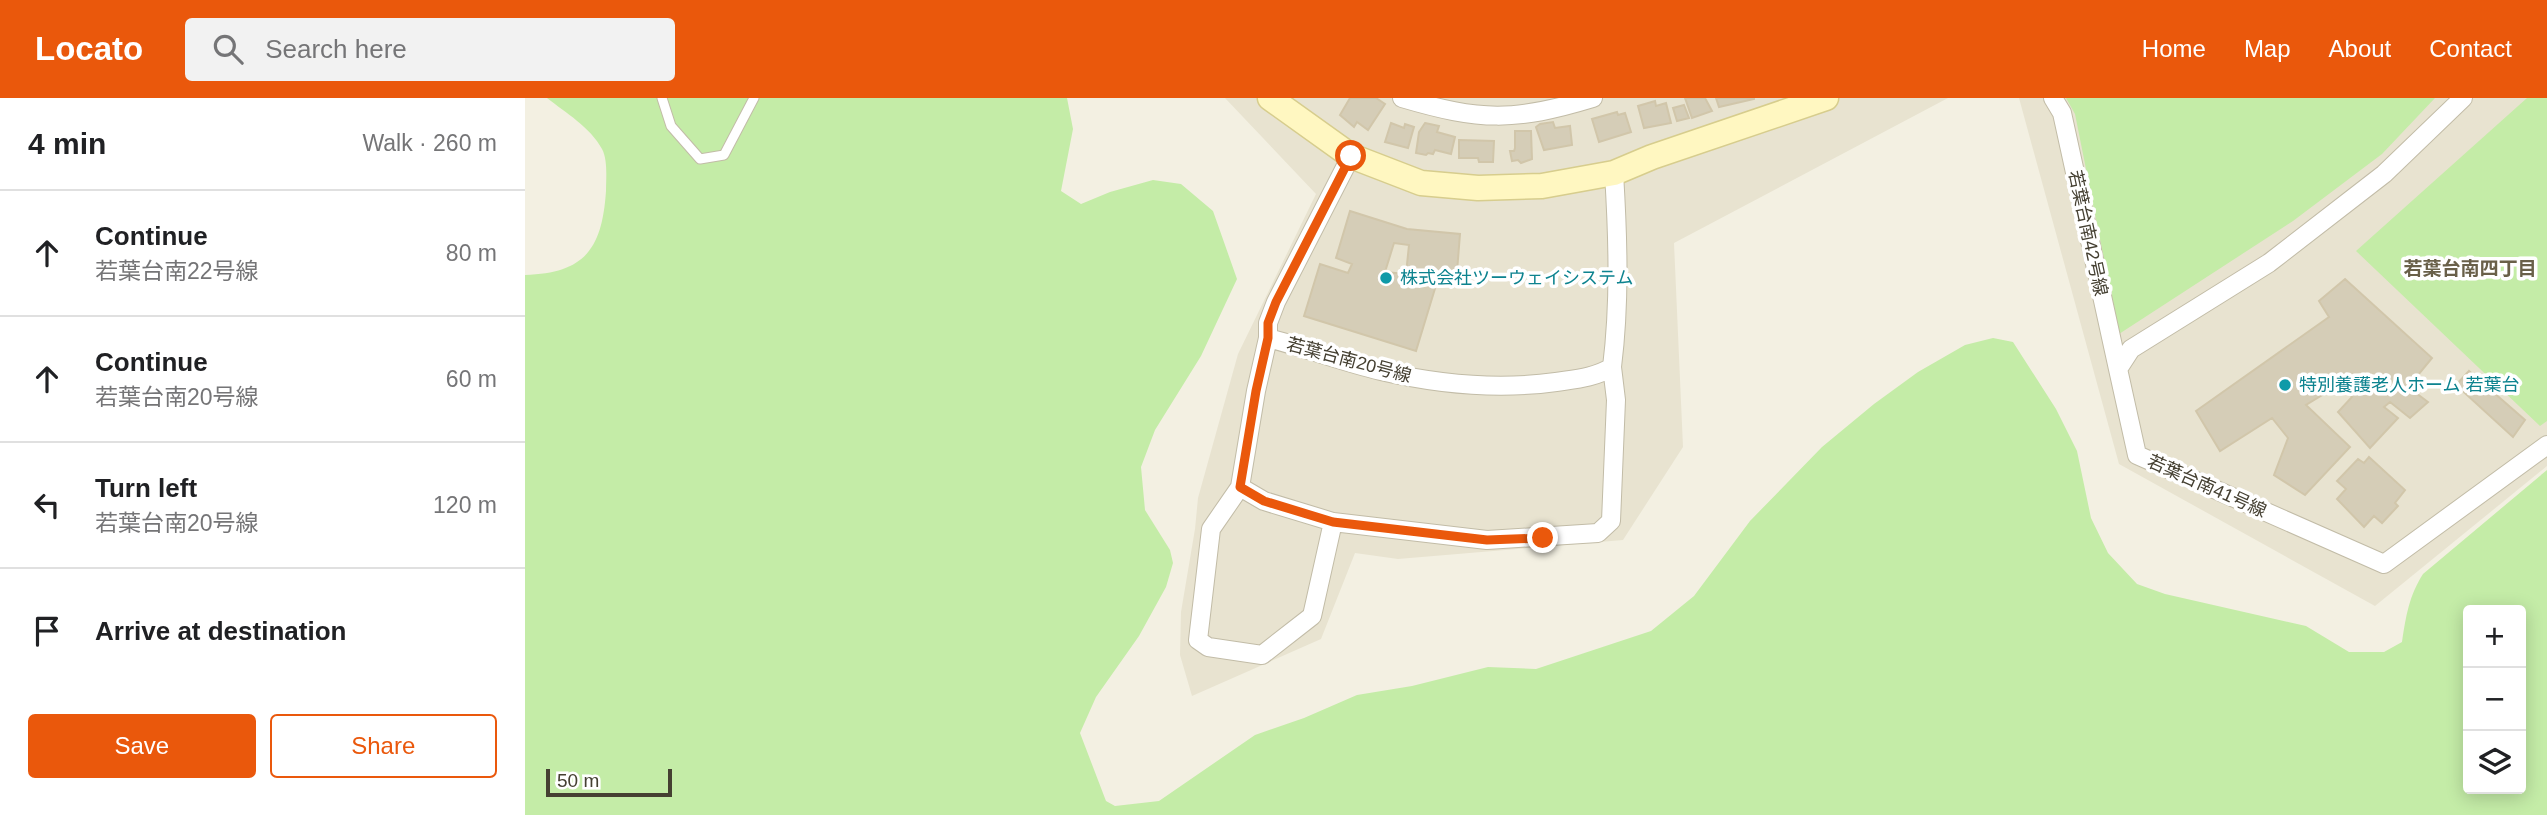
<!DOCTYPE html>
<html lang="en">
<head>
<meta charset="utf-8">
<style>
  body { margin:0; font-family:Helvetica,"Noto Sans JP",sans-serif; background:#f2f2f2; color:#202124 }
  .controls { position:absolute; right:21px; bottom:21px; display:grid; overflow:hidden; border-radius:7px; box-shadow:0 4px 18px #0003 }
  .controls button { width:63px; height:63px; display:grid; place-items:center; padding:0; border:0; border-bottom:2px solid #e0e0e0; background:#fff; color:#202124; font:35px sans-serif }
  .scale { position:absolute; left:21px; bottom:18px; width:126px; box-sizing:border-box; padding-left:7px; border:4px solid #454032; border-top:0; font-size:19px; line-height:24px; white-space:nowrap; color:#454032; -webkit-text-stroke:5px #fff; paint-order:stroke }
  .stop { position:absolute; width:21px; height:21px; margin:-16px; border:5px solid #ea580c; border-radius:50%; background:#fff }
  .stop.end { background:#ea580c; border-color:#fff; box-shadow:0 2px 7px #0008 }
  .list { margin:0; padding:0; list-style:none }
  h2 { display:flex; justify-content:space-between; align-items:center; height:91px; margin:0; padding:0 28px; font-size:30px }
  h2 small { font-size:23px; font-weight:400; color:#757577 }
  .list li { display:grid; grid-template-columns:46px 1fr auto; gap:21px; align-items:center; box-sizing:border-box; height:126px; padding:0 28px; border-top:2px solid #e0e0e0 }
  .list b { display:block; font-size:26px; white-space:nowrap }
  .list p { margin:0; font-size:23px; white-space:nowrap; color:#757577 }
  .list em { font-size:23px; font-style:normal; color:#757577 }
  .actions { display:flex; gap:14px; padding:21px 28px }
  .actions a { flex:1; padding:16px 0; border:2px solid #ea580c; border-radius:7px; text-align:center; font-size:24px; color:#ea580c }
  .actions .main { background:#ea580c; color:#fff }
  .icon { flex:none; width:38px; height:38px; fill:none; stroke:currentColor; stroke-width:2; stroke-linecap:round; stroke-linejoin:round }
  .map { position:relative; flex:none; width:2022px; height:717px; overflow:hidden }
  header { display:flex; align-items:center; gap:42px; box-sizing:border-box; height:98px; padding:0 35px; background:#ea580c; color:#fff }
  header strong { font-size:33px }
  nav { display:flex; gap:38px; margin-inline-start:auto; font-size:24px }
  .search { width:490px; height:63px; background:#f2f2f2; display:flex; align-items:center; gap:18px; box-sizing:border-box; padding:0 24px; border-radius:7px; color:#757577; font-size:26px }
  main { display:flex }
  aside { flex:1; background:#fff }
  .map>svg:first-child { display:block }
  .residential { fill:#e8e3d0 }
  .green { fill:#c4eca7; fill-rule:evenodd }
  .building { fill:#d5cdb7; stroke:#d1c6aa; stroke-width:2; fill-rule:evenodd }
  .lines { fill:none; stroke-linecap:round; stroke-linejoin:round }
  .lane-casing { stroke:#c2bca7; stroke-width:11 }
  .street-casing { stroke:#c2bca7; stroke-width:20 }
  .secondary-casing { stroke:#d7cd8d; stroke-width:27 }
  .lane { stroke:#fff; stroke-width:9 }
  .street { stroke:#fff; stroke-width:18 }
  .secondary { stroke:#fff7c1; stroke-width:24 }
  .route { stroke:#ea580c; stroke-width:9 }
  .culture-dot { fill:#0f9aa8; stroke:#fff; stroke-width:2.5 }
  .labels { text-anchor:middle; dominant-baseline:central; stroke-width:7; stroke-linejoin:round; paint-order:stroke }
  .street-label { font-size:18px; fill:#454032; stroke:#fff }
  .culture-label { font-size:18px; fill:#0d838f; stroke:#fff; text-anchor:start }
  .neighbourhood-label { font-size:19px; font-weight:bold; fill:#696049; stroke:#fff }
</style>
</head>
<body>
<header>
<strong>Locato</strong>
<div class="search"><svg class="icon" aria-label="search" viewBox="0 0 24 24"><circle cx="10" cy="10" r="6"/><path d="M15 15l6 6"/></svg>Search here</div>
<nav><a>Home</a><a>Map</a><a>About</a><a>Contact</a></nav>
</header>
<main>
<aside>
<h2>4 min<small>Walk · 260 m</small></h2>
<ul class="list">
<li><svg class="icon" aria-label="ahead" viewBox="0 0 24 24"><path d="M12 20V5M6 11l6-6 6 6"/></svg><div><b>Continue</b><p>若葉台南22号線</p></div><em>80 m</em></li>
<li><svg class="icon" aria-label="ahead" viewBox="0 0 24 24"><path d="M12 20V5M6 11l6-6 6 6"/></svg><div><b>Continue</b><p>若葉台南20号線</p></div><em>60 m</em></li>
<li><svg class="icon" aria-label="left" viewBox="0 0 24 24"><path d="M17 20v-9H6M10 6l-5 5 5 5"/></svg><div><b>Turn left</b><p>若葉台南20号線</p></div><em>120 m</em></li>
<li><svg class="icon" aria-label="arrive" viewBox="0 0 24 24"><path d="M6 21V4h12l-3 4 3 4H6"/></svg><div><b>Arrive at destination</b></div></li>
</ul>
<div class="actions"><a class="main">Save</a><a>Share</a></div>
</aside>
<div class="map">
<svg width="2022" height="717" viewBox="0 0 2022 717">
  <rect width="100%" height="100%" fill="#f3f0e2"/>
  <path class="residential" d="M700 0H1423L1149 145 1158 349 1098 442 873 461 830 455 796 541 667 598 655 557 656 514 670 431 673 400 713 256 791 96Z
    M1494 0H2022V368L1850 508 1594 366Z"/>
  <path class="green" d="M22 0H542L548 31 536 93 556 106 585 94 628 82 656 86 688 113 712 181 676 258 630 332 616 369 620 412 645 452 648 465 641 489 614 538 571 599 555 635 581 703 590 708 634 703 730 637 779 620 832 597 887 588 963 569 1011 571 1126 533 1169 498 1225 423 1297 349 1349 306 1393 274 1440 247 1468 240 1488 244 1531 311 1552 353 1566 420 1583 455 1612 486 1640 496 1781 528 1824 554H1859L1877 544C1881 518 1884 498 1898 476L2022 372V717H0V177C60 175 77 151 81 93 81 81 83 62 77 51 65 29 41 15 22 0ZM1943 512H1996V691H1943Z
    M1541 0H1910L1857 56 1768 123 1594 236 1550 16Z
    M2002 0H2022V323L2015 328 1831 153Z"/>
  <path class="building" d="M825 0H851L860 6 843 32 832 24 829 29 815 17Z
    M1160 0H1180L1187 13 1167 20Z
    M1191 0H1229V1L1194 9Z
    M1130 3 1131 8 1141 5 1146 25 1119 30 1113 8Z
    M1159 7 1164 20 1152 23 1148 10Z
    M1092 14 1093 17 1100 15 1106 34 1074 44 1067 21Z
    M1028 24 1030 30 1045 28 1047 47 1019 52 1011 29 1015 26Z
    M866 25 879 30 880 26 889 29 883 50 860 44Z
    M900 25 914 28 912 34 930 39 926 56 910 52 908 56 903 55 901 57 891 55 894 34Z
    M990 33H1006L1007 61 996 65 993 62 987 63 985 53H989L990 50Z
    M934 42 969 43 968 64H954L953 60H934Z
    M825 113 882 131 935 136 931 186 912 184 891 253 779 218 795 166 823 175 827 166 811 160ZM869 145 884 147 881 176 860 174Z
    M1820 181 1907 260 1883 289 1903 304 1885 320 1865 304 1859 309 1873 320 1845 350 1813 314 1827 299 1817 285 1781 307 1825 349 1780 397 1749 377 1763 340 1747 320 1695 353 1671 313 1804 219 1794 203Z
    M1944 273 2000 322 1988 339 1931 287Z
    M1844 359 1880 392 1870 405 1873 408 1857 425 1849 418 1839 429 1812 401 1821 391 1812 383 1833 361 1839 365Z"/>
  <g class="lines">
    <defs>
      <path id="lane" d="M137 0 146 28 175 61 199 57 229 0"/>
      <path id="street" d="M877 0C955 23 989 24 1068 0
        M1528 0 1537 15 1593 271
        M1938 0 1859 76 1744 165 1606 251 1593 271 1612 357 1859 466 2022 347
        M743 240V225L751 204 826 58
        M1087 269 1091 302 1086 423 1073 435 962 442 808 424 739 403 715 389 731 293 743 240C781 250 818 264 856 273 912 286 974 292 1031 284 1051 281 1069 280 1087 269 1095 205 1093 140 1089 75
        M715 389 686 431 673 542 683 549 737 557 787 518 808 424"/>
      <path id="secondary" d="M745 0 826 58 896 85 953 90 1017 88 1089 75 1127 59 1301 0"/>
    </defs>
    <use href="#lane" class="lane-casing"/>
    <use href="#street" class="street-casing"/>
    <use href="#secondary" class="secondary-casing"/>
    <use href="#lane" class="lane"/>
    <use href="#street" class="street"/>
    <use href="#secondary" class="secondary"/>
  </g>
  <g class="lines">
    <path class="route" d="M826 58 751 204 743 225V240L731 293 715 389 739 403 808 424 962 442 1018 440"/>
  </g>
  <g class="culture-dot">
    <circle cx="861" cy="180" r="7"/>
    <circle cx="1760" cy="287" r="7"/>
  </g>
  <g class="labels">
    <g class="street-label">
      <text transform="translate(1563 135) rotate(78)">若葉台南42号線</text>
      <text transform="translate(824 262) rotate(15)">若葉台南20号線</text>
      <text transform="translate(1682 388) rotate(24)">若葉台南41号線</text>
    </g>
    <g class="culture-label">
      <text x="875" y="180">株式会社ツーウェイシステム</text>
      <text x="1774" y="287">特別養護老人ホーム 若葉台</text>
    </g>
    <g class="neighbourhood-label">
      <text x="1945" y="170">若葉台南四丁目</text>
    </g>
  </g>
</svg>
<div class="controls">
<button>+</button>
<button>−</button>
<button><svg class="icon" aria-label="layers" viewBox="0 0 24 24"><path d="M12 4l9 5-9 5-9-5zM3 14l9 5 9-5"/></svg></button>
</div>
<div class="scale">50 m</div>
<div class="stop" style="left:826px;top:58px"></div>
<div class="stop end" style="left:1018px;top:440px"></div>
</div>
</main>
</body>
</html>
